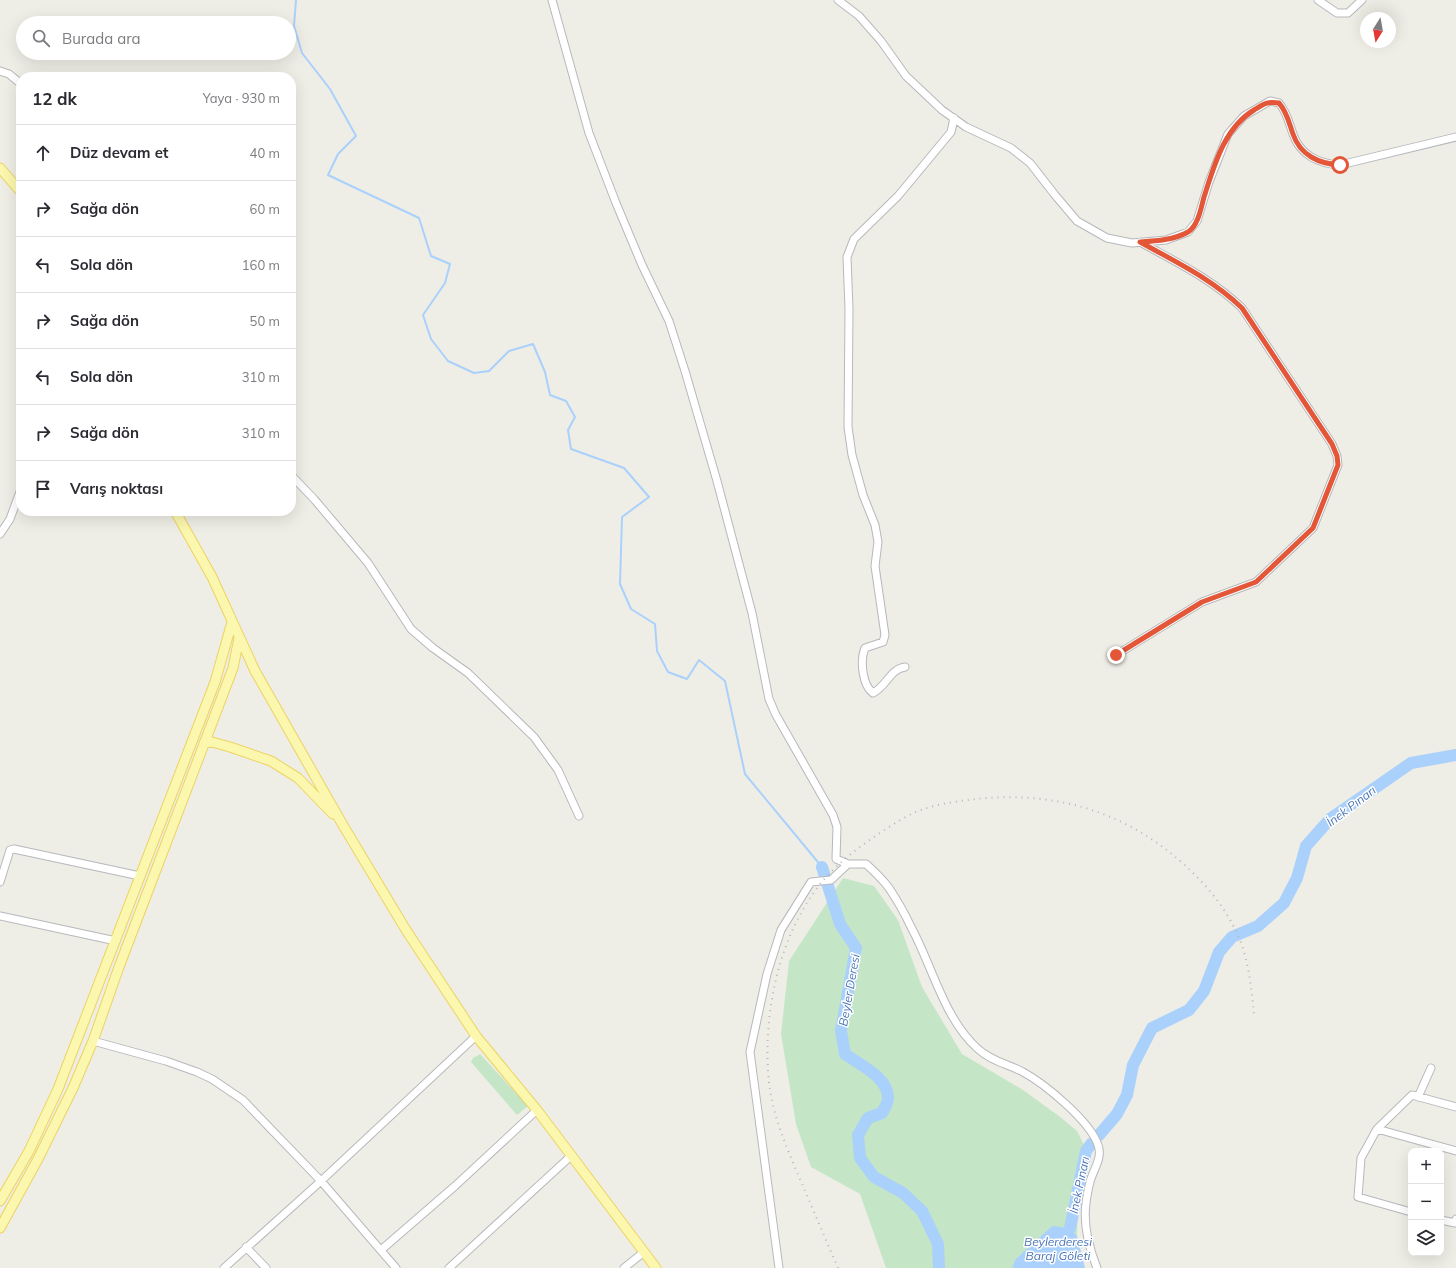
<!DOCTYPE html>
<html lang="tr">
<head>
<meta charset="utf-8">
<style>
  body { margin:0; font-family:Mulish,sans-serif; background:#f2f2f3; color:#2b2b33 }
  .controls { position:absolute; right:12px; bottom:12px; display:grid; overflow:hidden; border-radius:8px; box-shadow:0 4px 16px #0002 }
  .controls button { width:36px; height:36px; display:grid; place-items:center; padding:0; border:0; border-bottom:1px solid #e1e1e2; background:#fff; color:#2b2b33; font:20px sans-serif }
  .compass { position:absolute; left:1360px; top:12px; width:36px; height:36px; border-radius:50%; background:#fff; box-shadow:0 4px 16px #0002; rotate:191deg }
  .stop { position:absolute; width:12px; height:12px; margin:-9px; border:3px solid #e35638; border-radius:50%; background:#fff }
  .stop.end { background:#e35638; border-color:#fff; box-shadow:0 1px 4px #0008 }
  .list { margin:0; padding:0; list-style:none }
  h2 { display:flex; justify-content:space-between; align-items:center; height:52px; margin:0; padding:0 16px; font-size:17px }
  h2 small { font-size:13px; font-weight:400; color:#7c7c81 }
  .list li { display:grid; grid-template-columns:26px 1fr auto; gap:12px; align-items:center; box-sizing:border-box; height:56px; padding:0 16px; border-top:1px solid #e1e1e2 }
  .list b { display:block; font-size:15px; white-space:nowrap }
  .list em { font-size:13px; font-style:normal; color:#7c7c81 }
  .icon { flex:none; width:22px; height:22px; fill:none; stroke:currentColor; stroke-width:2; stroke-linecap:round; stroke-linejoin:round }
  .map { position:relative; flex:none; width:1456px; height:1268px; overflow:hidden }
  .search { position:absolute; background:#fff; box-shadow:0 4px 16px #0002; left:16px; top:16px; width:280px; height:44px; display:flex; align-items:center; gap:10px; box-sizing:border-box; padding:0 14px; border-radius:22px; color:#7c7c81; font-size:15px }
  .panel { position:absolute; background:#fff; box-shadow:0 4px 16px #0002; left:16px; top:72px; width:280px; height:444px; border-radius:16px }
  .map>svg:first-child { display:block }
  .green { fill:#c4e6c7 }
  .water { fill:#aad0fc }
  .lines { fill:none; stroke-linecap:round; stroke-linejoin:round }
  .stream { stroke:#aad0fc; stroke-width:2 }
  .river { stroke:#aad0fc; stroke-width:12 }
  .minor-casing { stroke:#b6b8bc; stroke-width:9 }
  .major-casing { stroke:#ecd362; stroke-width:11 }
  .minor { stroke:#fff; stroke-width:7 }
  .major { stroke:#fcf7ae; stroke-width:9 }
  .rail { stroke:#b6b7b7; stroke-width:2; stroke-dasharray:1 5; stroke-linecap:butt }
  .route { stroke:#e35638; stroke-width:5 }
  .labels { text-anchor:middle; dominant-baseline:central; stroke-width:3; stroke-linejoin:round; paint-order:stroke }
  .water-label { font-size:12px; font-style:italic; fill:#4974b7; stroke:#fff }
</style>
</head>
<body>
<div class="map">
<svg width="1456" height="1268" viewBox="0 0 1456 1268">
  <rect width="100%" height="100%" fill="#efeee6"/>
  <path class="green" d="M843 878 874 886 898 920 922 987 962 1054 1023 1090 1059 1116 1077 1131 1091 1159 1078 1197 1077 1236 1070 1228 1015 1260 1012 1268H886L860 1194 811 1167 796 1124 781 1034 789 961Z
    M480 1054 528 1106 517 1115 471 1062 473 1058Z"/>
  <path class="water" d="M1052 1226 1070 1228 1077 1236 1085 1268H1012L1015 1260Z"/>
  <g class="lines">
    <path class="stream" d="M296 0 294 26 302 53 330 89 356 136 338 154 328 175 419 218 431 256 450 264 445 283 423 315 431 339 448 361 474 373 489 371 509 351 533 344 545 372 550 395 566 401 575 417 568 430 571 449 624 468 649 497 622 517 620 584 631 609 655 624 657 651 668 672 687 679 699 660 725 681 745 774 822 867"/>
    <path class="river" d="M822 867 840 924 856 948 841 1031 845 1054C860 1065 888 1077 888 1098 888 1103 884 1109 882 1113L868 1118 858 1135 860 1158 874 1177 903 1193 922 1211 938 1244 939 1268
      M1099 1135 1117 1114 1127 1095 1133 1065 1152 1028 1189 1010 1204 991 1219 952 1232 937 1258 926 1284 903 1297 878 1306 846 1330 819 1411 763 1456 755
      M1070 1228 1086 1151 1091 1144"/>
    <defs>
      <path id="minor" d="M552 0 589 133 616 203 642 265 669 321 685 371 717 481 752 613 769 699 776 715 833 815 837 827 836 859 848 864H866C874 871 882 879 889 888 897 900 905 914 911 927 932 965 944 1019 978 1049 991 1061 1008 1064 1023 1072 1045 1084 1090 1121 1098 1145 1103 1158 1093 1170 1090 1182 1088 1189 1087 1196 1086 1203 1083 1225 1089 1248 1097 1268
        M838 0 859 16 881 41 906 76 942 110 966 127 1011 148 1030 163 1055 195 1077 221 1107 238 1132 243 1166 240 1188 232 1197 221 1209 182 1228 134 1244 116 1270 101 1279 103C1287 112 1289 123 1293 134 1300 155 1319 164 1340 165L1456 137
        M1318 0 1337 13H1348L1362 0
        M0 71 9 74 21 84
        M291 475 314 499 368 563 411 629 433 648 468 673 534 737 558 770 579 816
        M0 534 10 519 21 489
        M1116 655 1202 602 1256 582 1313 528 1338 465 1337 456 1332 444 1242 308C1212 279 1176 262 1140 242
        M905 667C890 669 886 687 873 693 862 685 860 660 865 648L883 642 885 635 875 566 878 542 875 525 863 495 852 455 848 427 849 309 847 257 854 239 898 196 951 132 954 118
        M0 882 10 850 14 849 140 876
        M0 916 116 941
        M93 1041 166 1061 197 1072 212 1079 243 1100 321 1181 396 1268
        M1418 1097 1431 1068
        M1377 1129 1456 1151
        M1411 1212 1358 1197 1361 1158 1377 1129 1412 1095 1456 1107
        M1441 1220 1455 1223 1456 1219
        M246 1247 266 1268
        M381 1250 455 1186 537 1110
        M224 1268 321 1181 476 1036
        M449 1268 572 1155
        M624 1268 644 1252
        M779 1268 750 1052 767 974 781 930 811 882 831 880 848 864"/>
      <path id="major" d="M0 168 21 192
        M175 511 212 577 255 671 344 827 406 930 476 1036 537 1110 656 1268
        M204 743 212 742 230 747 271 761 298 778 333 814
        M0 1201 29 1151 58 1089 215 682 232 622
        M0 1228 38 1159 73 1088 93 1041 119 967 233 668 239 638"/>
    </defs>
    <use href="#minor" class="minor-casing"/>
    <use href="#major" class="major-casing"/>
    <use href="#minor" class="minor"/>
    <use href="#major" class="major"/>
    <path class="rail" d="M838 1268C825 1238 812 1207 799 1177 786 1146 773 1116 769 1083 762 1013 779 931 826 877 842 860 860 846 880 833 895 823 910 813 927 808 943 803 960 801 976 799 1062 790 1136 815 1197 877 1217 897 1236 924 1244 952 1250 973 1252 994 1254 1015"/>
  </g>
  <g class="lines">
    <path class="route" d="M1116 655 1202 602 1256 582 1313 528 1338 465 1337 456 1332 444 1242 308C1212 279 1176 262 1140 242 1156 241 1174 240 1188 232 1198 226 1201 208 1204 197 1214 166 1224 128 1254 110 1264 104 1267 101 1279 103 1287 112 1289 123 1293 134 1300 155 1319 164 1340 165"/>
  </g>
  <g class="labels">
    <g class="water-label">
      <text transform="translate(1351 806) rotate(-37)">İnek Pınarı</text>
      <text transform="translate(849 990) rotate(-80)">Beyler Deresi</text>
      <text transform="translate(1079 1185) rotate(-78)">İnek Pınarı</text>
      <text x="1058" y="1241">Beylerderesi<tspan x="1058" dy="14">Baraj Göleti</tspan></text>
    </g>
  </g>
</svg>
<div class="controls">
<button>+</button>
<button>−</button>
<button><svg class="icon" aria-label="layers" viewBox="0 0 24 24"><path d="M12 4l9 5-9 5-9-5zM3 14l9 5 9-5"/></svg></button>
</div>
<svg class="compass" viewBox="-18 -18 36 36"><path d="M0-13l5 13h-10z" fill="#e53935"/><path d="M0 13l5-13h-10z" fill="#7c7c81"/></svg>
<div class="stop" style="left:1340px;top:165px"></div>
<div class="stop end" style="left:1116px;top:655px"></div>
<div class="search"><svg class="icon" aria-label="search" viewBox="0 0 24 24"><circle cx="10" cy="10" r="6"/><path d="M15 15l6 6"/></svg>Burada ara</div>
<section class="panel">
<h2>12 dk<small>Yaya · 930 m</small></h2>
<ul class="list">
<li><svg class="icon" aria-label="ahead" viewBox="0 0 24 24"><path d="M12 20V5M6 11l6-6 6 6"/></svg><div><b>Düz devam et</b></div><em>40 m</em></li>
<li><svg class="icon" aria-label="right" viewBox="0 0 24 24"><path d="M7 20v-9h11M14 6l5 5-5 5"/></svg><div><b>Sağa dön</b></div><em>60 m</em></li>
<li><svg class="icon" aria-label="left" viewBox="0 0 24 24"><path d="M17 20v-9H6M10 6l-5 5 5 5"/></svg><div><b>Sola dön</b></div><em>160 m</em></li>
<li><svg class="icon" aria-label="right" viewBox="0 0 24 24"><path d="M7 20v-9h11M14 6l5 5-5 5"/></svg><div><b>Sağa dön</b></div><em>50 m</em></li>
<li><svg class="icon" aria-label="left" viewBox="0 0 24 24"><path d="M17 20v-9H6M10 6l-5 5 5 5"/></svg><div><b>Sola dön</b></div><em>310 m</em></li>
<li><svg class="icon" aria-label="right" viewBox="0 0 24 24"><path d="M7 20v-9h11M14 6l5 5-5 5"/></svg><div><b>Sağa dön</b></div><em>310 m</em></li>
<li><svg class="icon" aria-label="arrive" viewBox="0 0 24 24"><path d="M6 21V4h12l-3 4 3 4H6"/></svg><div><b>Varış noktası</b></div></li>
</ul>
</section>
</div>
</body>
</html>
